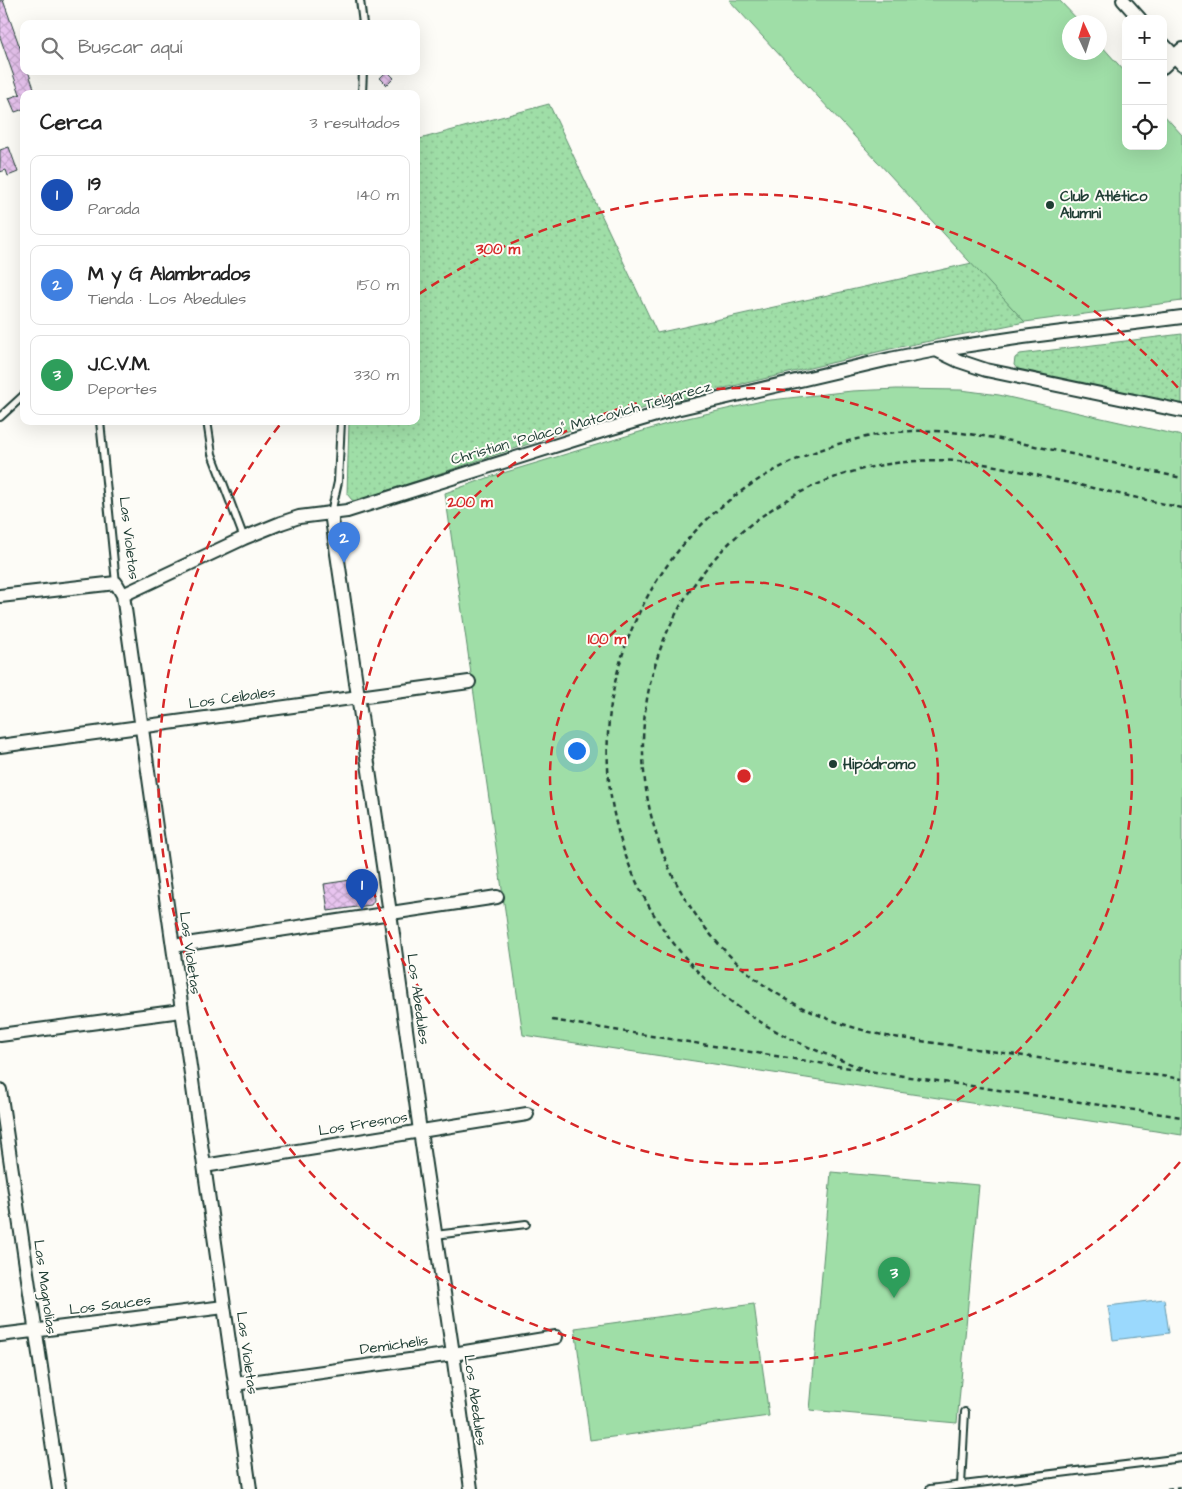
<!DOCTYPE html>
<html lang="es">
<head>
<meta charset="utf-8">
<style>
  body { margin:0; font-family:"Architects Daughter",sans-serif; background:#f6f6f6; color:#222 }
  .controls { position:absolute; right:15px; top:15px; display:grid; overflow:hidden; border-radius:10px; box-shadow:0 5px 20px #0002 }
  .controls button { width:45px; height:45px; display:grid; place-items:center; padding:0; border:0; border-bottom:1px solid #e0e0e0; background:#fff; color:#222; font:25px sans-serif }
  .compass { position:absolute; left:1062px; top:15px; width:45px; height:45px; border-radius:50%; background:#fff; box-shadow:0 5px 20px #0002; rotate:356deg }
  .you { position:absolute; left:576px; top:750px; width:18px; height:18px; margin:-12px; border:4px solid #fff; border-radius:50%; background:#1a73e8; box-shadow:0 0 0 8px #1a73e833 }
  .badge { display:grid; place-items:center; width:32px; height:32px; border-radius:50%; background:#d93025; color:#fff; font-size:16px; font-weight:700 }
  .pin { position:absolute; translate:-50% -41px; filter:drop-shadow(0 1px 2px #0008) }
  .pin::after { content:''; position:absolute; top:26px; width:18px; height:15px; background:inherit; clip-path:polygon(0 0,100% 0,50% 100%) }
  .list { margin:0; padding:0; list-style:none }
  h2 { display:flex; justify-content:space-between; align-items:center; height:65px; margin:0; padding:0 20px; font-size:21px }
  h2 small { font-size:16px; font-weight:400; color:#767676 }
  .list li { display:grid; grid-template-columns:32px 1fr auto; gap:15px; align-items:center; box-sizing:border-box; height:80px; margin:0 10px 10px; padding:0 10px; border:1px solid #e0e0e0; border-radius:10px }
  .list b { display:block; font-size:19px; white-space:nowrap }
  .list p { margin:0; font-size:16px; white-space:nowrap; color:#767676 }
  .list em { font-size:16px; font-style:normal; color:#767676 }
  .icon { flex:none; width:28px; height:28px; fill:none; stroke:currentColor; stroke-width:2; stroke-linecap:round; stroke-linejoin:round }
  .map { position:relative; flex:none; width:1182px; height:1489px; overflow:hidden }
  .search { position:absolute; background:#fff; box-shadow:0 5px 20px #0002; left:20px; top:20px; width:400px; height:55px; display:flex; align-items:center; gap:12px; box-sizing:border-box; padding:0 18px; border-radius:10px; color:#767676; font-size:19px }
  .panel { position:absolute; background:#fff; box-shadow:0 5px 20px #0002; left:20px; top:90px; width:400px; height:335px; border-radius:10px }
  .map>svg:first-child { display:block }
  .green { fill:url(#green-dots); stroke:#5f8e6e }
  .pitch { fill:#9fdea7; stroke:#5f8e6e }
  .water { fill:#9bd9fd; stroke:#699bad }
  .building { fill:url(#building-cross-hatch); stroke:#1f3d34 }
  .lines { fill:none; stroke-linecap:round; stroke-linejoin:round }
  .service-casing { stroke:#1f3d34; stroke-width:10 }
  .minor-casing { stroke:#1f3d34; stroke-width:16 }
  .path { stroke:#1f3d34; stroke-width:2.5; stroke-dasharray:5 4; stroke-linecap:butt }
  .service { stroke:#fdfcf7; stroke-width:6 }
  .minor { stroke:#fdfcf7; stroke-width:12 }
  .ring { fill:none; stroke:#d62828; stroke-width:2.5; stroke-dasharray:9 6 }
  .poi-dot { fill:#1f3d34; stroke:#fdfcf7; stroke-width:2 }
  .labels { text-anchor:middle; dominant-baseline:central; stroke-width:4; stroke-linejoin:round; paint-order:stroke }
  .poi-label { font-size:15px; font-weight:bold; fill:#1f3d34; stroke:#fdfcf7; text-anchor:start }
  .street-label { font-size:15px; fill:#1f3d34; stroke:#fdfcf7 }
  .centre { fill:#d62828; stroke:#fdfcf7; stroke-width:2.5 }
  .ring-label { font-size:15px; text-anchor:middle; font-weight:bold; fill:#d62828; stroke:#fdfcf7; stroke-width:4; stroke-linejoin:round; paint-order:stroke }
</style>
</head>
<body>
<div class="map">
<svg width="1182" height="1489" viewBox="0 0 1182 1489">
  <defs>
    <pattern id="green-dots" width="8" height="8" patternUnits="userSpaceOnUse" patternTransform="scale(1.25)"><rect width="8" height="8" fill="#9fdea7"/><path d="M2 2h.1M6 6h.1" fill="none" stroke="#88bf90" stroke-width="1.8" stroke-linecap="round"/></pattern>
    <pattern id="building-cross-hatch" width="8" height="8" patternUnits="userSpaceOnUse" patternTransform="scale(1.25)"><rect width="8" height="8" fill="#e8c4ef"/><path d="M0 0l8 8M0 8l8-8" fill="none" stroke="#c7a9ce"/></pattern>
  </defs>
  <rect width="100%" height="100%" fill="#fdfcf7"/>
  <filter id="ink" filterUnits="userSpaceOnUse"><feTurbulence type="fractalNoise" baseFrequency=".02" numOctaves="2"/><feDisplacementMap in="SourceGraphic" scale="10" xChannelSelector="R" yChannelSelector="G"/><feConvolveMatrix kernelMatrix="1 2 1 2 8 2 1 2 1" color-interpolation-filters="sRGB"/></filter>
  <g filter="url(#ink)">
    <path class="green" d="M549 104 657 333 972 263 1025 322 890 349 704 393 641 409 568 431 356 501 352 500 347 494 349 421H416V140Z
      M1182 334V406L1019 371 1014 365 1015 358 1020 354Z"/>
    <path class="pitch" d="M729 0H1059L1080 22H1070V52H1100V44L1126 73V146H1163V114L1182 135V301L1025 322Z
      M897 389 961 390 999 395 1182 436V1135L523 1035 445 493 493 476 683 419 762 401 852 391Z
      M831 1172 979 1185 957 1423 810 1410Z
      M754 1304 769 1416 590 1440 575 1328Z"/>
    <path class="water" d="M1164 1299 1169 1333 1113 1340 1108 1306Z"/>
    <path class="building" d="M0 0H3L24 59V71H28L36 94H24V109L15 112 9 98 21 94H20L0 37Z
      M387 71 394 78 387 85 380 78Z
      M9 147 18 172 8 176 6 170 0 172V150Z
      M371 877 374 900 371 905 328 911 324 884Z"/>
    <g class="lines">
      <defs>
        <path id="service" d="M360 0 363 24
          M362 94 363 71
          M0 417 24 395
          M100 421 116 583
          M207 421 212 454 244 538
          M331 513 338 482 341 421
          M435 1235 526 1224
          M961 1485 965 1412
          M930 1489 1182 1458"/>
        <path id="minor" d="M1123 0 1140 19
          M1163 44 1182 64
          M1163 67 1182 49
          M936 350 959 361 986 370 1182 411
          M331 513 390 913 420 1131 453 1354 471 1489
          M123 595 244 538 281 523 299 517 347 511 602 431 676 409 890 359 936 350 1023 337 1182 317
          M0 596 116 583 123 595 250 1489
          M0 746 469 682
          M173 946 497 897
          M0 1035 181 1011
          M0 1090 59 1489
          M204 1166 527 1114
          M0 1335 224 1307
          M235 1384 453 1354 556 1337"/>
      </defs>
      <use href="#service" class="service-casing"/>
      <use href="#minor" class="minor-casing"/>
      <path class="path" d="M1182 508C1142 499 1102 490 1061 481 1031 474 999 465 968 462 942 459 915 460 889 464 833 472 782 497 739 534 606 653 614 855 745 970 785 1005 836 1025 887 1036L1182 1079
        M552 1020 869 1071 1182 1117
        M869 1071C852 1064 834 1058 818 1051 769 1031 724 1002 689 962 524 775 623 488 866 437 933 422 992 437 1058 451 1099 460 1141 469 1182 478
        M1167 1489 1182 1487"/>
      <use href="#service" class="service"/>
      <use href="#minor" class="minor"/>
    </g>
  </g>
  <g class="ring">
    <circle cx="744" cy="776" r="194"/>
    <circle cx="744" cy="776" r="388"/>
    <path d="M1180 1162A582 582 0 0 1 282 422M419 294A582 582 0 0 1 1180 390"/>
  </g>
  <g class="poi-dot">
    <circle cx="1050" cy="205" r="5"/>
    <circle cx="833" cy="764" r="5"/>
  </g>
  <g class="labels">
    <g class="poi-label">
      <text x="1060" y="196">Club Atlético<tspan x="1060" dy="17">Alumni</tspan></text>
      <text x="843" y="764">Hipódromo</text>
    </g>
    <g class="street-label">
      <text transform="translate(581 423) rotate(-16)">Christian "Polaco" Matcovich Telgarecz</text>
      <text transform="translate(129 538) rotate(83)">Las Violetas</text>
      <text transform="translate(232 698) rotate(-8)">Los Ceibales</text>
      <text transform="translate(190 953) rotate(82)">Las Violetas</text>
      <text transform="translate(418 999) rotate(82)">Los Abedules</text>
      <text transform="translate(363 1124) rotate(-9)">Los Fresnos</text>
      <text transform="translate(45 1287) rotate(82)">Las Magnolias</text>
      <text transform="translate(110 1305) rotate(-7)">Los Sauces</text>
      <text transform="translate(394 1345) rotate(-8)">Demichelis</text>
      <text transform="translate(247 1353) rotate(82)">Las Violetas</text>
      <text transform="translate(475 1400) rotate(82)">Los Abedules</text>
    </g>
  </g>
  <circle cx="744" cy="776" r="8" class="centre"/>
  <g class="ring-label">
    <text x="498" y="254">300 m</text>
    <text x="470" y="507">200 m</text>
    <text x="607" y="644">100 m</text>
  </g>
</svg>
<div class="controls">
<button>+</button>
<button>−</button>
<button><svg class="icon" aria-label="locate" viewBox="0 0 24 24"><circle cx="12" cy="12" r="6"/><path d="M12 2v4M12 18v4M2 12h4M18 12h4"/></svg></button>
</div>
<svg class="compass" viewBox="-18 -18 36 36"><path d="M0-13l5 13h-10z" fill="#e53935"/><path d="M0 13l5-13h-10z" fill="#767676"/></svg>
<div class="you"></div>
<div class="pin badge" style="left:362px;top:910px;background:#1a4fb4">1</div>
<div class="pin badge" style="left:344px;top:563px;background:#3f7fe0">2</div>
<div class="pin badge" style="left:894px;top:1298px;background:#2e9e5b">3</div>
<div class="search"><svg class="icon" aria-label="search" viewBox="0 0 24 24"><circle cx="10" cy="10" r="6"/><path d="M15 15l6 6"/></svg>Buscar aquí</div>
<section class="panel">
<h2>Cerca<small>3 resultados</small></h2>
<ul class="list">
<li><span class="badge" style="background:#1a4fb4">1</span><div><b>19</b><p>Parada</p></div><em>140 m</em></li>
<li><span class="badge" style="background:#3f7fe0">2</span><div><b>M y G Alambrados</b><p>Tienda · Los Abedules</p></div><em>150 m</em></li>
<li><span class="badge" style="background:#2e9e5b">3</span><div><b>J.C.V.M.</b><p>Deportes</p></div><em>330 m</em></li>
</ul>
</section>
</div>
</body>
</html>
